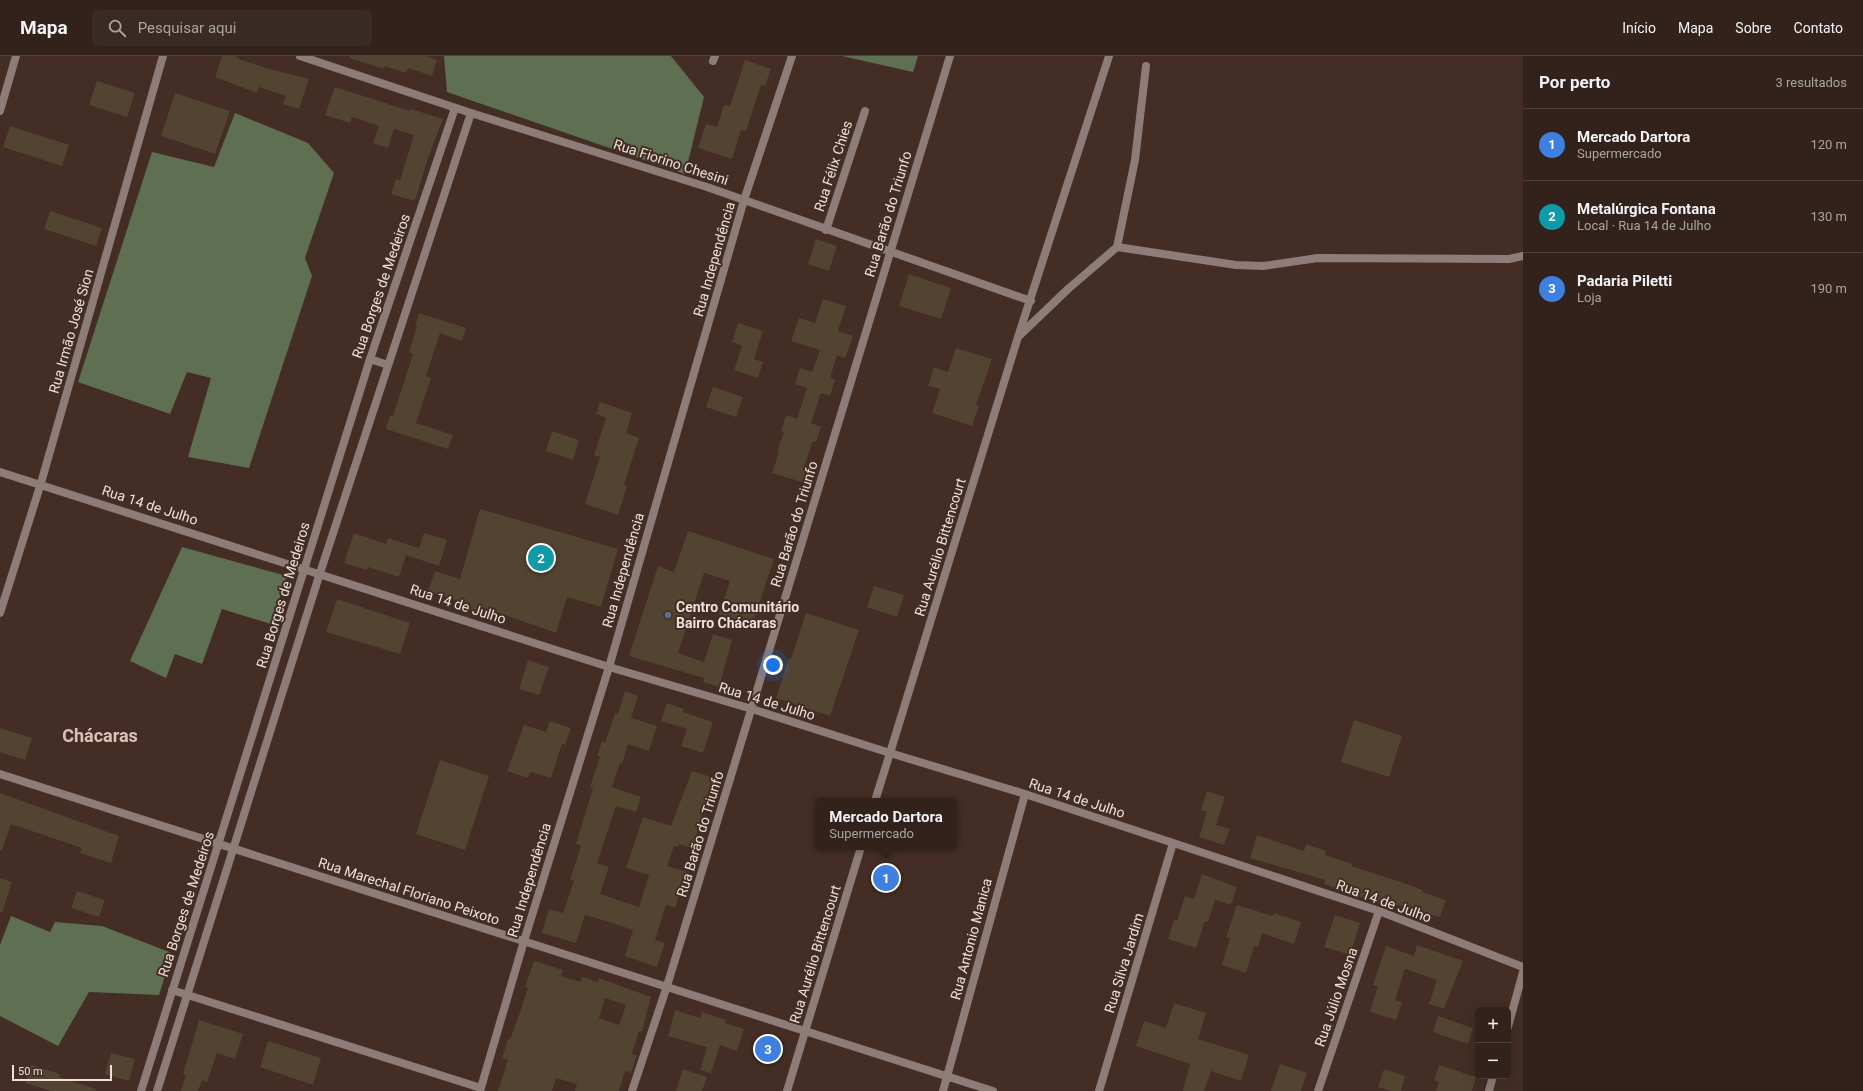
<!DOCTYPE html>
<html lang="pt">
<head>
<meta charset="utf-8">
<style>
  body { margin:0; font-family:Roboto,sans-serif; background:#3a2a24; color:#f1f3f6 }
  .controls { position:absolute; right:12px; bottom:12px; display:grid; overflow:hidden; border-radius:6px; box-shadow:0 4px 16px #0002 }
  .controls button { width:36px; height:36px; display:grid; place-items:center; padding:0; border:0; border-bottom:1px solid #4d3f3a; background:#32221b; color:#f1f3f6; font:20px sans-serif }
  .scale { position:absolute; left:12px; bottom:10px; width:100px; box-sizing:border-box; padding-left:4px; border:2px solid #eedfda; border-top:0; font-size:11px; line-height:14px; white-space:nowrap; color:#eedfda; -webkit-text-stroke:3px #432d24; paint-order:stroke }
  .you { position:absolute; left:773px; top:609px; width:14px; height:14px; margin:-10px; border:3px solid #fff; border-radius:50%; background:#1a73e8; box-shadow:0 0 0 6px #1a73e833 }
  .badge { display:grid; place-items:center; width:26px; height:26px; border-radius:50%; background:#f7a149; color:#fff; font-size:13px; font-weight:700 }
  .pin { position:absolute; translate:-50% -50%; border:2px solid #fff; box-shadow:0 1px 4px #0006 }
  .popup { position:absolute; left:815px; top:742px; width:142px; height:52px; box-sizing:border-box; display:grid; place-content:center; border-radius:6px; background:#32221b; filter:drop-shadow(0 1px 3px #0005); font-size:13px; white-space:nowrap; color:#a8a4a3 }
  .popup b { font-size:15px; color:#f1f3f6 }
  .popup::after { content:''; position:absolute; left:50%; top:100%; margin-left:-8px; border:8px solid transparent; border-top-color:#32221b }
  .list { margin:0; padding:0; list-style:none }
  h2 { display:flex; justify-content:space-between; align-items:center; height:52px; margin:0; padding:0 16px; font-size:17px }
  h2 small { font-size:13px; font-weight:400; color:#a8a4a3 }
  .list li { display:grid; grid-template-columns:26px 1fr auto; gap:12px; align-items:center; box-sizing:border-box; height:72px; padding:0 16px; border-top:1px solid #4d3f3a }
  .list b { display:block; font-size:15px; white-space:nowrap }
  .list p { margin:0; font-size:13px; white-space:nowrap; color:#a8a4a3 }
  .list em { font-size:13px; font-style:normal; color:#a8a4a3 }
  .icon { flex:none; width:22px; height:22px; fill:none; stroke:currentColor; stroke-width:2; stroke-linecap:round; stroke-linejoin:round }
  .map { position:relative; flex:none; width:1523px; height:1035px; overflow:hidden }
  header { display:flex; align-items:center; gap:24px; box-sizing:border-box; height:56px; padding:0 20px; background:#32221b; border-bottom:1px solid #4d3f3a }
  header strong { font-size:19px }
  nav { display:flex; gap:22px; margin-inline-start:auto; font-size:14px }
  .search { width:280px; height:36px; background:#3a2a24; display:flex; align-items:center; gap:10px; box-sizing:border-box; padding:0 14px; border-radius:6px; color:#a8a4a3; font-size:15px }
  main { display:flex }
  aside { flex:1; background:#32221b }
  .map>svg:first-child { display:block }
  .forest { fill:#5f6f51 }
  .building { fill:#534331; fill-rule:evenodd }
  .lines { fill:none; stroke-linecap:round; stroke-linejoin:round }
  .minor { stroke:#8d7c78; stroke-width:8 }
  .tertiary { stroke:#8d7c78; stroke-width:8 }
  .service-dot { fill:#5c6f8a; stroke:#432d24; stroke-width:1.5 }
  .labels { text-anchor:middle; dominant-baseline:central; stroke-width:4; stroke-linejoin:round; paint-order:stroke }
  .street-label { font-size:14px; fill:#eedfda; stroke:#432d24 }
  .poi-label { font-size:14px; font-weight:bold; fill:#eedfda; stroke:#432d24; text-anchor:start }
  .district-label { font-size:18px; font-weight:bold; fill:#dec1b6; stroke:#432d24 }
</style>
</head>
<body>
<header>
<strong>Mapa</strong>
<div class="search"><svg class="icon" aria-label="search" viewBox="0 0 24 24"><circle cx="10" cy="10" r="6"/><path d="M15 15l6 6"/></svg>Pesquisar aqui</div>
<nav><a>Início</a><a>Mapa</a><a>Sobre</a><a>Contato</a></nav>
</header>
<main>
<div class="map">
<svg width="1523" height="1035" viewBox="0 0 1523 1035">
  <rect width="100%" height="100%" fill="#432d24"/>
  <path class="forest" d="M444 0H671L704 41 685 118 447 36Z
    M842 0H918L913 16Z
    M235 57 308 87 334 117 305 202 312 220 249 412 188 401 211 322 187 316 170 358 78 326 152 96 214 111Z
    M182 491 287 520 271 568 222 553 202 608 175 598 166 622 130 605Z
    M11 860 50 876 55 866 102 870 172 897 159 939 89 936 58 990 0 960V889Z"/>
  <path class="building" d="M222 0H237L236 2 269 13 309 23 299 53 283 48 286 40 259 31 257 37 215 21Z
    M350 0H426L437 4 432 20 408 12 406 17 385 10 384 13 350 2Z
    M745 4 771 13 765 30 761 29 746 75 741 74 732 103 698 92 706 68 717 71 724 49 730 50Z
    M97 25 135 37 127 61 89 49Z
    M335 31 410 55 411 53 443 63 427 105 415 145 391 138 396 123 400 124 414 79 394 73 388 92 373 87 379 70 352 61 350 67 325 59Z
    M175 37 230 55 215 98 161 80Z
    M10 70 69 89 62 110 3 91Z
    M50 155 102 172 96 190 44 173Z
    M816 183 837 190 829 215 808 208Z
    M909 218 951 232 941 263 899 250Z
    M823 243 846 250 838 275 853 280 845 302 837 299 830 322 835 324 830 340 821 337 811 367 821 371 816 386 813 385 804 411 807 412 802 426 772 417 779 396 777 395 784 376 781 375 786 359 797 363 807 332 795 328 800 312 812 316 820 294 791 285 799 262 815 267Z
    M419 257 466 272 462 285 440 277 426 320 431 322 416 367 453 379 448 393 386 373 390 359 393 360 413 298 409 296 417 270 415 269Z
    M738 267 763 275 754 303 763 306 758 322 734 314 742 290 732 286Z
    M956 292 992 303 976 349 979 350 972 370 932 357 940 333 928 330 934 311 948 316Z
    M713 331 743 341 736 361 706 351Z
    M600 346 632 357 626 377 639 382 624 429 627 430 618 459 585 448 600 401 594 399 606 362 596 358Z
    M552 375 579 384 573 404 546 395Z
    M480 453 618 493 601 551 567 541 556 577 488 553 486 559 458 550 460 546 428 535 435 515 460 523Z
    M688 475 774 503 752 569 719 558 730 525 704 517 678 597 704 606 713 578 732 584 719 631 703 626 704 622 629 600 658 510 674 516Z
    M354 477 386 488 388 482 419 492 424 477 447 484 439 510 406 499 399 521 368 511 367 514 344 507Z
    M874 530 904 539 897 561 867 551Z
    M337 543 410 567 400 598 326 576Z
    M806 557 859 574 830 660 776 642 789 602 791 603Z
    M528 604 549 611 539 639 519 633Z
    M625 635 638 640 631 662 657 670 649 695 628 688 622 708 620 707 612 731 641 741 636 756 616 750 597 807 609 811 600 838 639 851 649 819 626 812 643 761 671 770 692 715 714 722 696 779 701 780 697 794 679 788 678 791 674 790 667 810 687 816 675 852 666 849 655 884 665 887 657 911 625 900 633 874 609 866 585 859 576 887 542 877 549 853 563 857 574 825 570 824 581 790 576 788 593 732 590 731 600 701 597 700 602 685 605 687 615 657 618 658Z
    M667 647 684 653 683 656 713 666 703 697 681 690 687 673 661 665Z
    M1354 664 1402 680 1389 721 1341 706Z
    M550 665 571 672 565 689 562 688 551 722 531 716 528 722 507 715 524 669 546 676Z
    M0 672 32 682 25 704 0 696Z
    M440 704 489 720 465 794 416 778Z
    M1207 735 1225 741 1216 769 1230 773 1224 789 1199 781 1207 756 1201 754Z
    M0 737 119 780 111 807 80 797 82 792 11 768 2 794H0Z
    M1257 779 1304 795 1306 788 1326 795 1325 799 1352 808 1351 810 1401 826 1423 834 1422 836 1446 844 1440 861 1394 848 1393 852 1324 828 1325 824 1250 802Z
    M1202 818 1237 831 1231 849 1215 844 1208 866 1205 865 1196 892 1168 883 1174 864 1177 865 1185 840 1194 843Z
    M0 822 12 826 2 857 0 856Z
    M77 835 105 844 99 861 71 852Z
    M1237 849 1273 860 1274 857 1301 866 1294 888 1262 877 1258 891 1254 890 1246 917 1222 909 1230 882 1226 881Z
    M1335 859 1360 867 1350 899 1324 891Z
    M1417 889 1463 905 1444 953 1429 948 1437 924 1405 913 1395 944 1402 946 1396 964 1370 956 1378 930 1373 929 1386 890 1414 900Z
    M534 905 563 914 561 920 580 926 582 921 598 926 599 922 651 941 642 975H639L632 998 637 999 631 1017 625 1015 619 1035H575L577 1028 556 1022 552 1035H498L508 1004 502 1002 508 983H510L518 962 528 932 525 931ZM605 942 626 949 619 969 599 962Z
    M1174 947 1206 957 1198 983 1249 999 1241 1025 1211 1015 1204 1035H1183L1190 1008 1136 990 1144 965 1166 972Z
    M675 954 700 962 702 956 726 964 725 967 744 973 737 995 720 989 711 1017 700 1014 707 991 668 980Z
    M1438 960 1473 972 1468 988 1433 976Z
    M199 964 243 978 235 1003 217 997 207 1026 202 1024 198 1035H181L186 1019 183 1018Z
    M268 985 321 1002 313 1029 260 1011Z
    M111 997 135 1003 129 1025 105 1018Z
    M1280 1008 1307 1017 1301 1035H1271Z
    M31 1009 60 1018 59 1021 96 1033V1035H51L25 1027Z
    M1439 1009 1476 1021 1472 1035H1436L1439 1026 1434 1024Z
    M683 1013 707 1021 702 1035H676Z
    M1384 1013 1405 1020 1401 1035H1391L1378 1031Z"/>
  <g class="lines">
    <path class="minor" d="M300 0 471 57 707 131 1031 245
      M1109 0 1018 281 890 697 1025 738 1379 855 1523 911
      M713 5 715 0
      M0 55 16 0
      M826 174 865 55
      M1117 191 1135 104 1146 10
      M1020 279 1068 233 1117 191 1236 209 1263 210 1318 202 1509 203 1523 200
      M370 303 388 309
      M41 427 163 0
      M0 718 993 1035
      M172 934 481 1032
      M1508 971 1523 916
      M141 1035 370 303 455 52
      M157 1035 320 517 471 57
      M480 1035 524 885 609 611 744 144 792 0
      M632 1035 667 930 950 0
      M943 1035 1025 738
      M1099 1035 1173 787
      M1318 1035 1379 855
      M1489 1035 1493 1020"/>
    <path class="tertiary" d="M0 416 609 611 752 653 890 697 875 745
      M0 557 41 427
      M787 1035 861 791"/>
  </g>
  <circle class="service-dot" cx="668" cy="559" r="4"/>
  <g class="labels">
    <g class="street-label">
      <text transform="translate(671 106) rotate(18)">Rua Fiorino Chesini</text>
      <text transform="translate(833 110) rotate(-72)">Rua Félix Chies</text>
      <text transform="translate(888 158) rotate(-73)">Rua Barão do Triunfo</text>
      <text transform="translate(714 203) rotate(-74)">Rua Independência</text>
      <text transform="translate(381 230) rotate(-71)">Rua Borges de Medeiros</text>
      <text transform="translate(71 275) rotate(-74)">Rua Irmão José Sion</text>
      <text transform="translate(150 449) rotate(18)">Rua 14 de Julho</text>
      <text transform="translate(794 468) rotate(-73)">Rua Barão do Triunfo</text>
      <text transform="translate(940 491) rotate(-73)">Rua Aurélio Bittencourt</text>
      <text transform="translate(623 514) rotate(-74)">Rua Independência</text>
      <text transform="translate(283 539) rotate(-73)">Rua Borges de Medeiros</text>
      <text transform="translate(458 548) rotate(18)">Rua 14 de Julho</text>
      <text transform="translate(767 645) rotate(17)">Rua 14 de Julho</text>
      <text transform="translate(1077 742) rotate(18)">Rua 14 de Julho</text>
      <text transform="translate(700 778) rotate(-73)">Rua Barão do Triunfo</text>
      <text transform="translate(529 824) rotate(-73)">Rua Independência</text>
      <text transform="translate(409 835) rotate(18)">Rua Marechal Floriano Peixoto</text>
      <text transform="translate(1384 845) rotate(20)">Rua 14 de Julho</text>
      <text transform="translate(186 848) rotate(-72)">Rua Borges de Medeiros</text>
      <text transform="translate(971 883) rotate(-75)">Rua Antonio Manica</text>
      <text transform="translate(815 898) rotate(-73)">Rua Aurélio Bittencourt</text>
      <text transform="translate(1124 907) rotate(-73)">Rua Silva Jardim</text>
      <text transform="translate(1336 941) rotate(-71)">Rua Júlio Mosna</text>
    </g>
    <g class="poi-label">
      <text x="676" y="551">Centro Comunitário<tspan x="676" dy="16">Bairro Chácaras</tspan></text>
    </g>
    <g class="district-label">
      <text x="100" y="679">Chácaras</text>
    </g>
  </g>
</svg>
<div class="controls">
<button>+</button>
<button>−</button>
</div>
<div class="scale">50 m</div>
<div class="you"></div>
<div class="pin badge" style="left:886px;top:822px;background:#3f7fe0">1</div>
<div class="popup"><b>Mercado Dartora</b>Supermercado</div>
<div class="pin badge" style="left:541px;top:502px;background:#0f9aa8">2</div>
<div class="pin badge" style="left:768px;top:993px;background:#3f7fe0">3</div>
</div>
<aside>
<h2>Por perto<small>3 resultados</small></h2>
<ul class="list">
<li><span class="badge" style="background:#3f7fe0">1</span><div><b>Mercado Dartora</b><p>Supermercado</p></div><em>120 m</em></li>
<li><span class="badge" style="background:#0f9aa8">2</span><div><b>Metalúrgica Fontana</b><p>Local · Rua 14 de Julho</p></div><em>130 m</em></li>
<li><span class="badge" style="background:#3f7fe0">3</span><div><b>Padaria Piletti</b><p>Loja</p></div><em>190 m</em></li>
</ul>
</aside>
</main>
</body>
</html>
